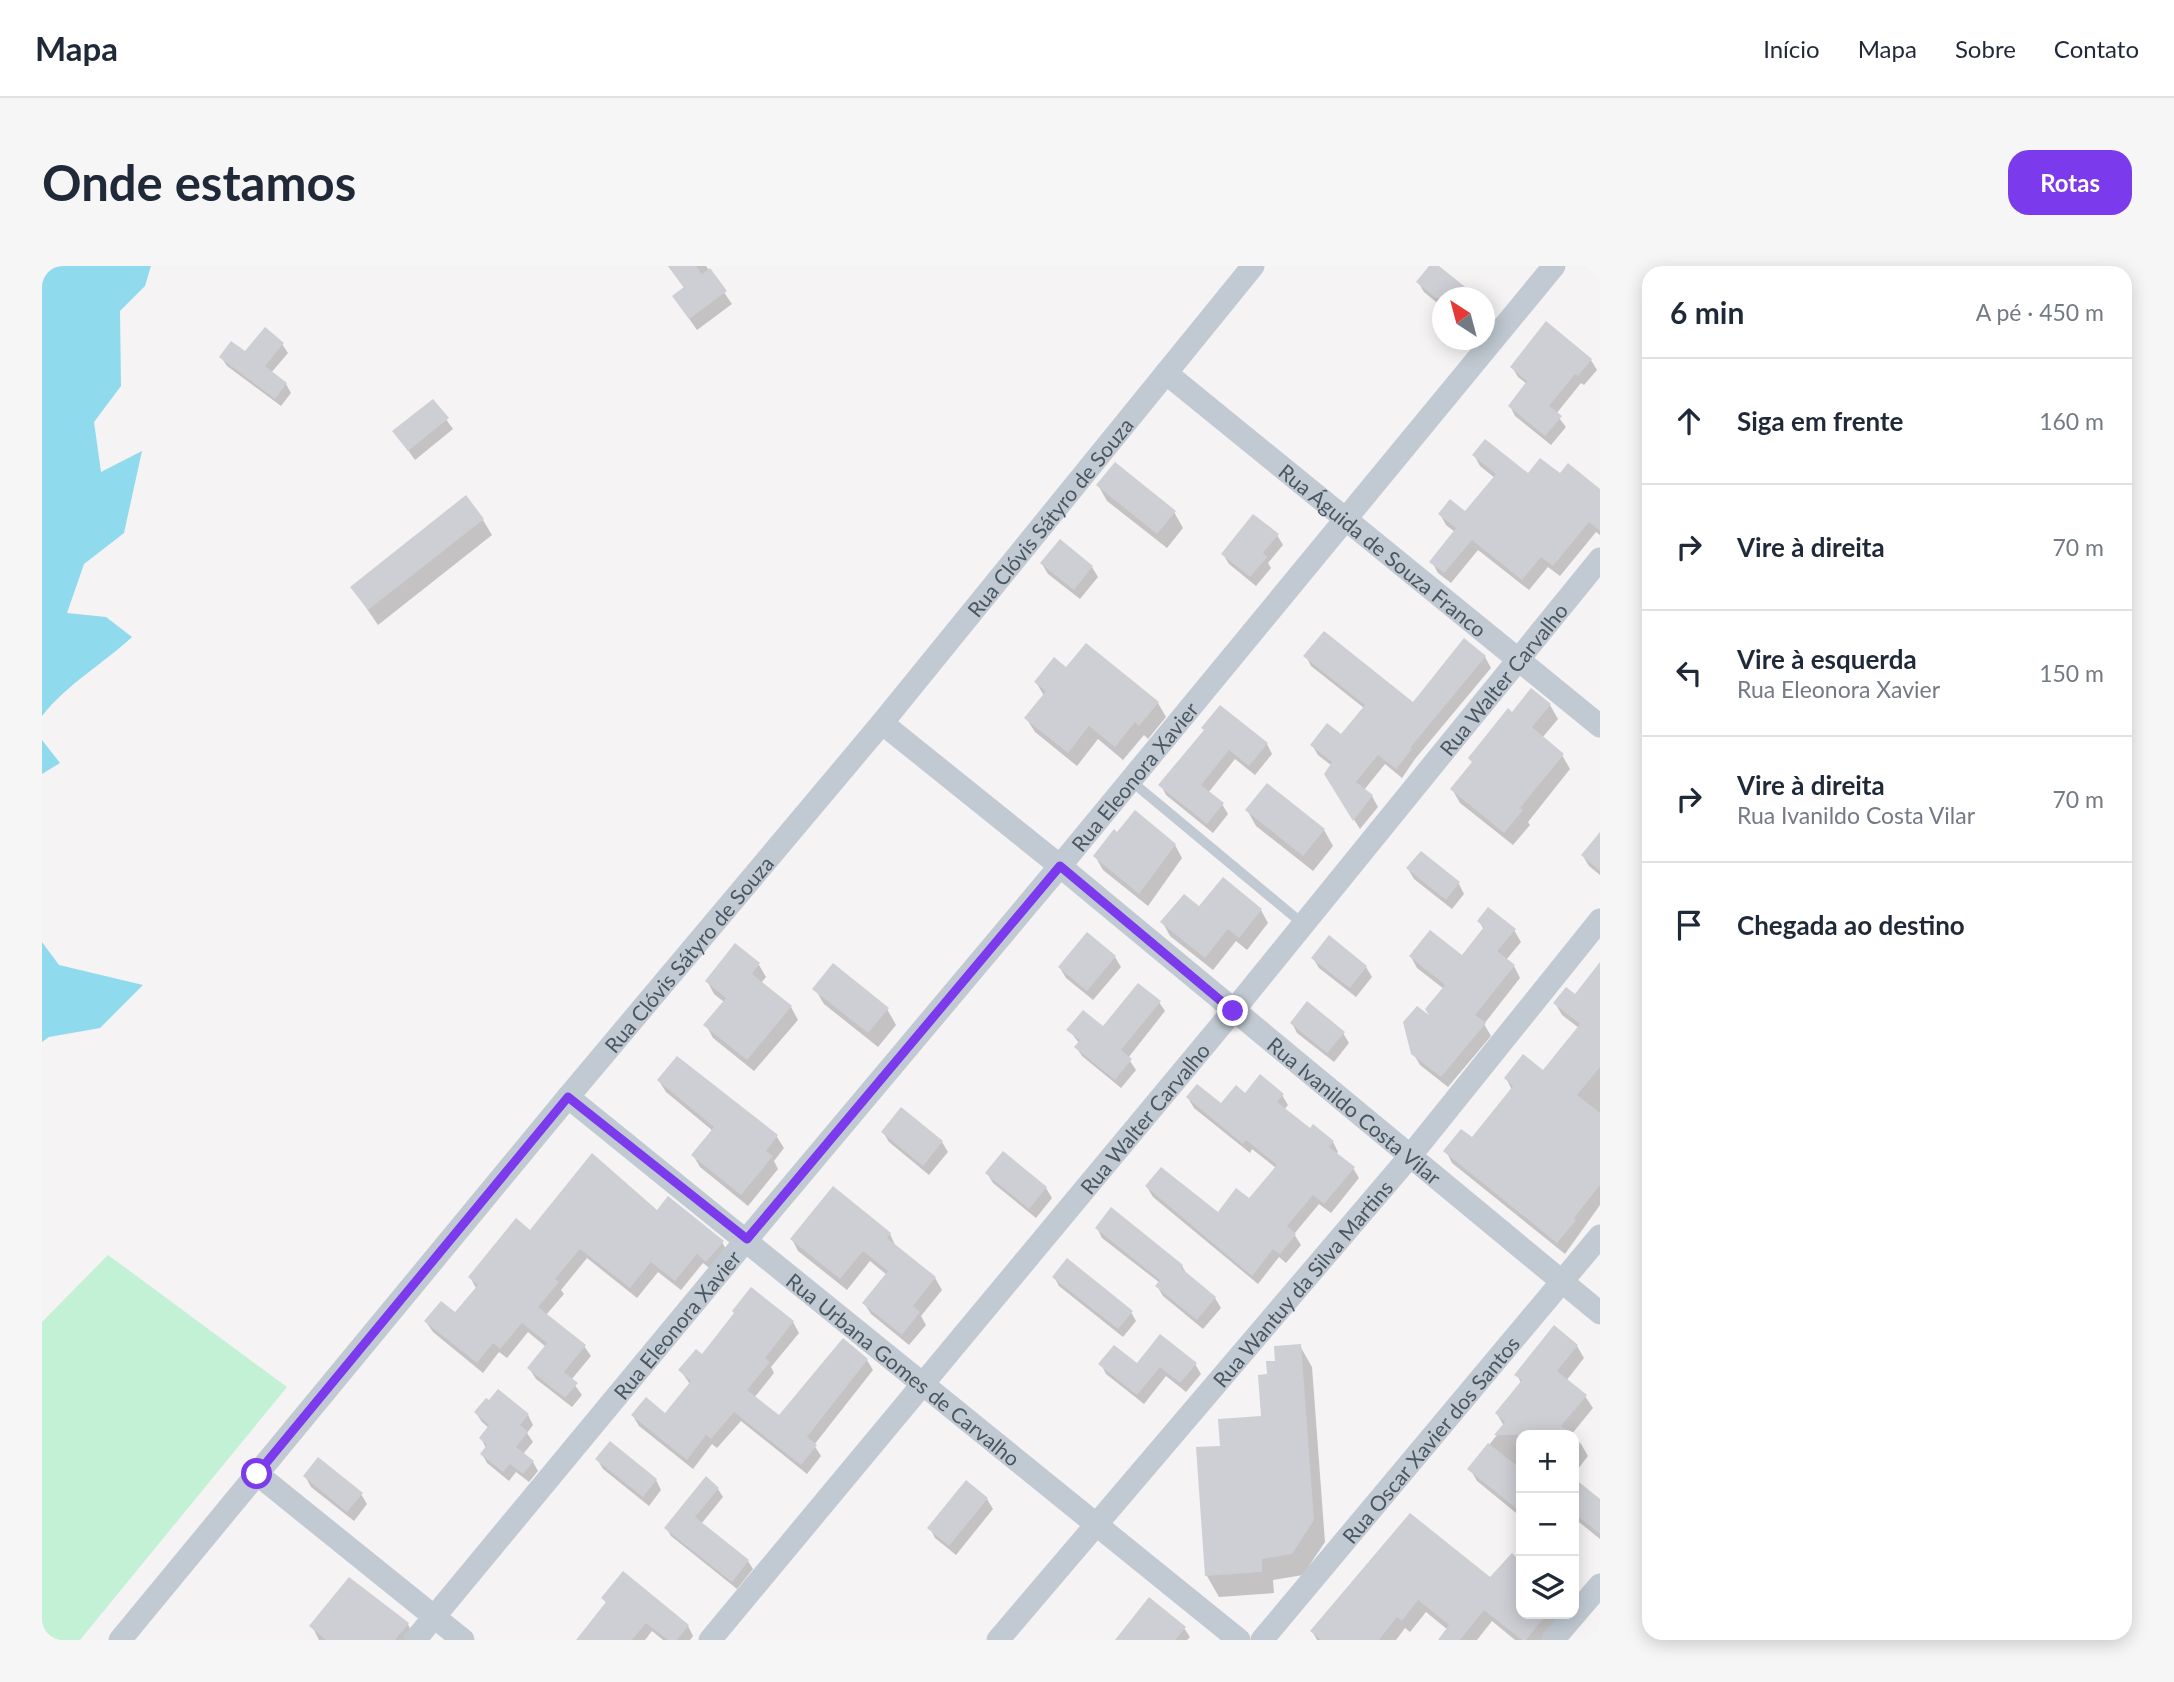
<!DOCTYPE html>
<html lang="pt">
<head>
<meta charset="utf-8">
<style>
  body { margin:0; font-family:Lato,sans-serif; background:#f6f6f7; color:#1f2937 }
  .controls { position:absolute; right:21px; bottom:21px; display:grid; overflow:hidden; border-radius:14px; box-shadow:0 4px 18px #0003 }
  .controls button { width:63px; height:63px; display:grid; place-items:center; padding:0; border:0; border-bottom:2px solid #e0e1e3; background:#fff; color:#1f2937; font:35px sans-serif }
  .compass { position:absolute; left:1390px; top:21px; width:63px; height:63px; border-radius:50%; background:#fff; box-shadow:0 4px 18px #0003; rotate:324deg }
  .stop { position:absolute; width:21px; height:21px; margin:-16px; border:5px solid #7c3aed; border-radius:50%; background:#fff }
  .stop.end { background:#7c3aed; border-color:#fff; box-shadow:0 2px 7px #0008 }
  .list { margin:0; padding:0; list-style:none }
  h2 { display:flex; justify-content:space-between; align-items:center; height:91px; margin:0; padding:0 28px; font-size:30px }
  h2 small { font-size:23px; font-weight:400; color:#747a83 }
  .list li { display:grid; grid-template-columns:46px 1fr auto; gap:21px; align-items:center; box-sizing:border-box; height:126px; padding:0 28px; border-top:2px solid #e0e1e3 }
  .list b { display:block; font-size:26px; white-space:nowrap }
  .list p { margin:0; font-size:23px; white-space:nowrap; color:#747a83 }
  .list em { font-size:23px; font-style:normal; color:#747a83 }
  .icon { flex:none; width:38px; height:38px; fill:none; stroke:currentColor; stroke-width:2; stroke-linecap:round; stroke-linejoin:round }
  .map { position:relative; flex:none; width:1558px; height:1374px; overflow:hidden; border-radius:21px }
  header { display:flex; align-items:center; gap:42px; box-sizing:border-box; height:98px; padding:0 35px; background:#fff; border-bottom:2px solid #e0e1e3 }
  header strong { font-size:33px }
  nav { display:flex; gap:38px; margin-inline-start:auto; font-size:24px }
  .intro { display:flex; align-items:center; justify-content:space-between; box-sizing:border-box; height:168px; padding:0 42px }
  h1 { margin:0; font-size:49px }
  .button { padding:18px 32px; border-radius:21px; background:#7c3aed; color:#fff; font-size:24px; font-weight:700 }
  main { display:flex; gap:42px; padding:0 42px }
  aside { flex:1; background:#fff; border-radius:21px; box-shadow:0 4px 18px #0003 }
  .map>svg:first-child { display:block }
  .green { fill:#c3f1d5 }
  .water { fill:#90daee }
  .shadow { fill:#0003 }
  .building { fill:#cdcfd5 }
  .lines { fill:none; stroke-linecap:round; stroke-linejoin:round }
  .lane { stroke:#c1cad2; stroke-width:10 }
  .street { stroke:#c1cad2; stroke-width:23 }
  .route { stroke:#7c3aed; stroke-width:9 }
  .labels { text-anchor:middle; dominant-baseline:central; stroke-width:5; stroke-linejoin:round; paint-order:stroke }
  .street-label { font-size:21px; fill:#4a5661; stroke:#fff }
</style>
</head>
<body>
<header>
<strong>Mapa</strong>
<nav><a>Início</a><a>Mapa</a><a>Sobre</a><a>Contato</a></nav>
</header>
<div class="intro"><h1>Onde estamos</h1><a class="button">Rotas</a></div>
<main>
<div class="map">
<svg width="1558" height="1374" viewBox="0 0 1558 1374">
  <rect width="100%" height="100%" fill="#f5f3f3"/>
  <path class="green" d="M66 989 245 1121 38 1374H0V1056Z"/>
  <path class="water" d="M0 0H109L103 20 78 45 79 120 52 156 59 206 100 185 82 267 42 298 25 347 64 351 90 371C61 398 25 418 0 450Z
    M0 474 18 497 0 508Z
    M0 676 17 699 101 719 58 762 7 771 0 776Z"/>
  <path class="shadow" d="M626 0H664L690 38 655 64 632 31 643 23Z
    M1389 0H1395L1400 41 1382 26 1376 16Z
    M240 78 246 87 229 107 244 118 249 127 239 140 185 100 179 91 203 88Z
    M1549 94 1555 104 1542 119 1539 117 1514 148 1524 161 1509 179 1473 150 1468 140 1485 118 1476 111 1470 101Z
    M391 135 411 163 373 194 353 166Z
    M1432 189 1486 210H1518L1558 225V269L1554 266 1518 310 1506 301 1487 324 1436 284 1409 317 1396 307 1390 296 1413 266 1404 259 1398 248H1423L1453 212 1438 200Z
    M1056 219 1132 246 1141 262 1125 282 1065 235Z
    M441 254 450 269 336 359 310 321Z
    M1235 269 1241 279 1226 297 1229 302 1214 320 1187 298 1181 288Z
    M1000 298 1050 301 1056 311 1038 333 1006 308Z
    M1423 375 1443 391 1449 402 1373 493 1360 512 1343 498 1322 524 1330 530 1336 541 1318 563 1290 519V500L1276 489 1270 479 1299 471 1322 442 1269 400 1264 390 1371 438Z
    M1025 404 1116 437 1124 451 1106 473 1102 469 1081 494 1056 473 1035 500 993 466 984 452 1002 430 994 416Z
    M1508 439 1516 453 1500 472 1520 489 1528 503 1486 556 1488 559 1471 579 1418 537 1410 523Z
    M1163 465 1225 478 1230 488 1213 509 1193 493 1166 527 1180 538 1186 548 1171 567 1124 529 1119 519Z
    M1205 544 1282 564 1291 580 1271 605 1214 560Z
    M1558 570V609L1547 600 1541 590Z
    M1133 579 1140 592 1106 640 1061 604 1053 590Z
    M1366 603 1417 618 1422 628 1410 643 1372 613Z
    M1158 643 1219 644 1226 657 1205 684 1194 675 1171 704 1128 670 1121 657Z
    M1437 655 1472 664 1479 676 1464 694 1472 700 1478 712 1442 758 1449 770 1406 821 1378 799 1371 787 1393 756 1402 723 1375 702 1369 691 1420 692 1442 664Z
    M1073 691 1079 701 1051 734 1024 712 1018 702Z
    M1271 692 1324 701 1330 711 1314 731 1277 702Z
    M717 699 724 711 719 717 749 741 756 754 712 805 671 772 664 759 682 736 672 728 665 715Z
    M1558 699V939L1523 988 1410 897 1404 885 1430 874 1470 824 1464 812 1501 806 1537 762 1520 749 1513 737 1533 730Z
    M773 723 845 743 854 759 836 781 782 738Z
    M1117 736 1123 745 1086 792 1094 804 1079 822 1040 790 1034 781 1037 777 1027 764 1062 763Z
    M1250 757 1301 767 1307 777 1292 796 1255 767Z
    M635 793 735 871 742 882 732 895 736 903 706 940 658 901 651 889 671 865 624 826 617 815Z
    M1203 829H1240L1246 839 1242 844 1268 865 1291 876 1296 886 1294 888 1311 902 1317 912 1289 947 1277 938 1252 968 1259 979 1244 997 1237 991 1216 1018 1111 931 1105 921 1176 948 1207 934 1234 902 1210 883 1208 887 1152 842 1146 832 1179 839Z
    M841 866 900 876 906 886 887 909 847 876Z
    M945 907 1004 922 1010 932 994 952 951 917Z
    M1069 943 1140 1000 1146 1010 1173 1032 1179 1042 1161 1063 1121 1030 1115 1020 1118 1017 1060 972 1055 962Z
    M615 946 680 976 686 987 671 1005 661 997 639 1024 616 1006 595 1032 545 992 519 1024 522 1028 504 1049 542 1080 549 1090 529 1114 540 1129 530 1141 494 1113 487 1102 504 1081 486 1066 465 1092 457 1086 441 1107 391 1066 384 1056 413 1049 434 1022 428 1011 489 966Z
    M848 968 854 981 893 1012 900 1024 879 1050 884 1059 867 1079 829 1048 822 1037 845 1009 828 995 805 1024 756 985 750 973Z
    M1012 1011 1089 1046 1094 1055 1081 1071 1017 1020Z
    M751 1056 757 1067 729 1101 732 1107 712 1132 738 1151 801 1075 825 1094 831 1104 772 1179 779 1190 765 1208 699 1155 675 1182 670 1178 651 1203 597 1160 591 1150 624 1149 648 1118 638 1104 660 1090Z
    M1258 1080 1270 1101 1283 1276 1261 1309 1231 1314 1232 1327 1177 1331 1165 1310 1180 1181 1221 1152 1227 1110 1235 1096Z
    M1535 1080 1542 1092 1524 1115 1543 1130 1551 1142 1529 1169H1479V1251L1435 1215 1428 1203 1462 1160 1455 1148 1479 1117 1475 1109Z
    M1059 1098H1153L1159 1108 1144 1126 1124 1110 1102 1138 1064 1108Z
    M434 1147 486 1149 491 1159 485 1167 491 1176 481 1188 491 1196 496 1205 487 1216 474 1206 467 1215 445 1197 440 1188 444 1182 439 1172 447 1162 440 1156Z
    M1532 1172 1539 1178 1546 1190 1532 1208Z
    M555 1193 614 1214 619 1224 607 1240 561 1203Z
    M263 1210 319 1228 325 1238 312 1255 269 1221Z
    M1532 1214 1558 1235V1273L1532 1252Z
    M676 1223 681 1231 659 1258 706 1295 711 1303 695 1323 629 1270 624 1262Z
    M945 1233 951 1243 914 1289 893 1272 888 1262Z
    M1368 1249 1448 1314 1470 1290 1479 1298V1348H1522L1501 1374H1473L1450 1355 1435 1374H1398L1406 1364 1384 1346 1368 1366 1363 1362 1354 1374H1275L1270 1365Z
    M561 1332 646 1360 651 1370 648 1374H621L610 1365 603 1374H535L565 1338Z
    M366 1358 373 1374H277L270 1360Z
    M1142 1362 1148 1371 1145 1374H1075Z"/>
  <path class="building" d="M626 0H654L660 8 668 2 685 25 647 53 630 30 642 21Z
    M1387 0H1397L1437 32H1394L1374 16Z
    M1504 55 1550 93 1536 110 1533 108 1507 140 1520 150 1503 170 1466 140 1485 115 1468 101Z
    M223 61 242 77 223 100 245 117 233 133 177 91 189 75 203 85Z
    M391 133 407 152 366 185 350 165Z
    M1443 173 1486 207 1498 192 1518 207 1526 197 1558 223V265L1547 256 1511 300 1499 291 1480 314 1430 274 1402 307 1387 296 1414 262 1396 248 1408 233 1423 245 1454 208 1430 189Z
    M1073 196 1134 245 1115 268 1054 219Z
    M424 229 442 253 326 344 308 321Z
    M1211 248 1237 268 1221 287 1225 291 1208 311 1179 288Z
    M1018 273 1051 300 1032 324 998 297Z
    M1282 365 1371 436 1422 372 1444 390 1368 482 1370 483 1354 503 1336 489 1314 516 1331 529 1311 555 1282 508 1290 496 1268 479 1285 457 1299 468 1323 439 1261 390Z
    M1044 377 1117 436 1097 460 1093 456 1073 481 1047 460 1026 487 982 452 1004 425 992 416 1012 391 1024 401Z
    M1489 422 1509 438 1490 461 1522 488 1478 542 1481 544 1462 567 1408 523 1430 496 1426 492 1466 442 1470 446Z
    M1178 439 1226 477 1207 500 1187 484 1159 519 1182 537 1165 558 1116 519 1162 464 1159 462Z
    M1225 517 1283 563 1261 590 1203 544Z
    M1093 544 1134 578 1097 628 1051 590 1072 563 1075 566Z
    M1558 566V605L1539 589Z
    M1379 585 1418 616 1404 634 1364 602Z
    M1181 611 1220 643 1197 672 1186 663 1163 692 1118 656 1142 628 1157 640Z
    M1446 641 1474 663 1455 685 1473 699 1433 749 1444 757 1399 811 1369 788 1361 756 1375 740 1387 749 1383 743 1403 719 1367 690 1388 664 1420 689 1442 661 1435 655Z
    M1045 666 1074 690 1045 725 1016 701Z
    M1287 669 1325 700 1308 722 1269 692Z
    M693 677 718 697 710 708 750 740 705 794 661 759 684 732 663 715Z
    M1558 696V801L1535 829 1558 847V919L1532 952 1534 954 1515 977 1401 885 1419 863 1430 871 1471 820 1462 812 1481 788 1501 804 1538 758 1511 737 1524 721 1533 728Z
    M791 697 847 742 826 767 770 723Z
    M1096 717 1119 735 1079 784 1090 793 1073 814 1032 781 1038 774 1024 764 1041 744 1061 760Z
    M1265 735 1303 766 1285 787 1248 757Z
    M635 790 736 869 724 885 731 890 699 929 649 889 672 861 615 814Z
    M1218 808 1242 828 1235 836 1268 862 1271 858 1292 875 1287 881 1313 901 1282 938 1271 929 1245 960 1254 968 1238 988 1231 983 1210 1010 1103 920 1119 901 1176 946 1194 922 1207 932 1235 899 1204 874 1201 878 1144 831 1155 818 1179 837 1194 819 1203 827Z
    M859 841 901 875 881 900 839 866Z
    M961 885 1005 921 987 943 943 907Z
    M550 887 615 944 626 930 682 975 664 996 655 988 633 1015 609 996 588 1022 538 983 513 1013 517 1016 496 1041 544 1079 522 1106 536 1117 523 1132 485 1102 505 1077 480 1057 458 1083 451 1077 435 1097 382 1055 399 1035 413 1046 436 1019 426 1011 474 952 488 964Z
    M791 920 849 967 845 972 894 1011 871 1040 878 1046 860 1069 820 1037 846 1005 821 985 798 1013 748 973Z
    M1069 941 1141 999 1139 1002 1174 1031 1155 1054 1113 1020 1118 1014 1053 962Z
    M1025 992 1091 1045 1076 1063 1010 1011Z
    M709 1021 752 1055 723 1092 728 1096 705 1124 737 1149 801 1072 826 1093 765 1171 775 1179 759 1199 692 1146 669 1173 664 1169 645 1194 589 1149 604 1131 623 1147 649 1115 636 1104 654 1083 660 1088 692 1047 690 1045Z
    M1512 1059 1536 1079 1515 1105 1545 1129 1519 1160 1531 1169H1452L1463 1156 1453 1147 1480 1114 1472 1109Z
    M1118 1068 1155 1097 1138 1117 1118 1101 1095 1129 1056 1098 1072 1079 1095 1097Z
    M1259 1078 1272 1254 1250 1288 1220 1293V1306L1163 1310 1154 1181 1178 1180 1176 1153 1219 1150 1216 1109 1225 1108 1224 1095H1233L1232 1080Z
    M456 1123 487 1148 478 1159 486 1166 474 1181 492 1195 481 1208 468 1198 461 1206 438 1188 445 1179 437 1172 447 1159 432 1146 444 1132 447 1134Z
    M568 1175 615 1213 601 1231 553 1193Z
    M1446 1177 1479 1203V1246L1425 1203Z
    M276 1191 321 1227 305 1246 261 1210Z
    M664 1210 677 1222 653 1251 707 1294 690 1316 622 1262Z
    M1532 1212 1558 1233V1268L1532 1247Z
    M924 1214 946 1232 907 1280 885 1262Z
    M1368 1247 1448 1311 1470 1287 1479 1296V1348H1505L1484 1374H1480L1442 1344 1418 1374H1396L1407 1359 1376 1334 1360 1355 1355 1351 1337 1374H1279L1268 1365Z
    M581 1305 647 1359 635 1374H626L604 1357 590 1374H534L564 1336 559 1332Z
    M307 1311 367 1357 353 1374H284L267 1360Z
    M1107 1331 1144 1361 1133 1374H1073Z"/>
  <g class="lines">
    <path class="lane" d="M1089 515 1261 658"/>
    <g class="street">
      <path id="s1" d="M1124 107 1558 460"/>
      <path id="s2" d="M840 457 1018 600 1558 1047"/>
      <path id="s3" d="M526 831 1197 1374"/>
      <path d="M215 1208 421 1374"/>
      <path id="s4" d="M78 1374 526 831 840 457 1211 0"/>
      <path id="s5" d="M373 1374 705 973 1018 600 1512 0"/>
      <path id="s6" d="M668 1374 1191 745 1558 293"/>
      <path id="s7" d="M956 1374 1369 889 1558 654"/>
      <path id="s8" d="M1220 1374 1558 970"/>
      <path d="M1511 1374 1558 1319"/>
    </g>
  </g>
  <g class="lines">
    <path class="route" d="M215 1208 526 831 705 973 1018 600 1191 745"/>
  </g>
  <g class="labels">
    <g class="street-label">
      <text stroke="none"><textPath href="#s4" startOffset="1458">Rua Clóvis Sátyro de Souza</textPath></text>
      <text stroke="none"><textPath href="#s1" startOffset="280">Rua Águida de Souza Franco</textPath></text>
      <text stroke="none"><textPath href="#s6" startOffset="1246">Rua Walter Carvalho</textPath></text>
      <text stroke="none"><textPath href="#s5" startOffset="1124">Rua Eleonora Xavier</textPath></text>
      <text stroke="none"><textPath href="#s4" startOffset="891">Rua Clóvis Sátyro de Souza</textPath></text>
      <text stroke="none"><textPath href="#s2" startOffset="611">Rua Ivanildo Costa Vilar</textPath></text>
      <text stroke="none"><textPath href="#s6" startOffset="679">Rua Walter Carvalho</textPath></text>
      <text stroke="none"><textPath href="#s7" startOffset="469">Rua Wantuy da Silva Martins</textPath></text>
      <text stroke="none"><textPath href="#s5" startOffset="410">Rua Eleonora Xavier</textPath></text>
      <text stroke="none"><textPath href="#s3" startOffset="432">Rua Urbana Gomes de Carvalho</textPath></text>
      <text stroke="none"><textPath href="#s8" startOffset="262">Rua Oscar Xavier dos Santos</textPath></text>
    </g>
  </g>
</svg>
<div class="controls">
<button>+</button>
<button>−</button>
<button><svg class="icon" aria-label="layers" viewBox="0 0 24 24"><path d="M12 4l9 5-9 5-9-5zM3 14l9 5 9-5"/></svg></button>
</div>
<svg class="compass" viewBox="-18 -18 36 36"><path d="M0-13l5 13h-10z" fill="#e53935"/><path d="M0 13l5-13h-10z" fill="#747a83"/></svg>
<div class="stop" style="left:215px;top:1208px"></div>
<div class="stop end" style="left:1191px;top:745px"></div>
</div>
<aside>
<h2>6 min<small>A pé · 450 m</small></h2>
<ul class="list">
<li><svg class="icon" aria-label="ahead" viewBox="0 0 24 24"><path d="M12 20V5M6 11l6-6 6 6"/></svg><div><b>Siga em frente</b></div><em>160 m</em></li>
<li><svg class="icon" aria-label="right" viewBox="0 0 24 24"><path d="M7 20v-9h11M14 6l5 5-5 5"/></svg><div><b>Vire à direita</b></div><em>70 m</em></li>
<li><svg class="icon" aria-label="left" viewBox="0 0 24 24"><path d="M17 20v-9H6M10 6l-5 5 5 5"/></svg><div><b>Vire à esquerda</b><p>Rua Eleonora Xavier</p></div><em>150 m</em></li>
<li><svg class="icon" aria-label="right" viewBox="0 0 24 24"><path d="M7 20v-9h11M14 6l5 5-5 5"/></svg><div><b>Vire à direita</b><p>Rua Ivanildo Costa Vilar</p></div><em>70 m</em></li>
<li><svg class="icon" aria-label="arrive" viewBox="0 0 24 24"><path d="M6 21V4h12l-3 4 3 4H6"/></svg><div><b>Chegada ao destino</b></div></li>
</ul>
</aside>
</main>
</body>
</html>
